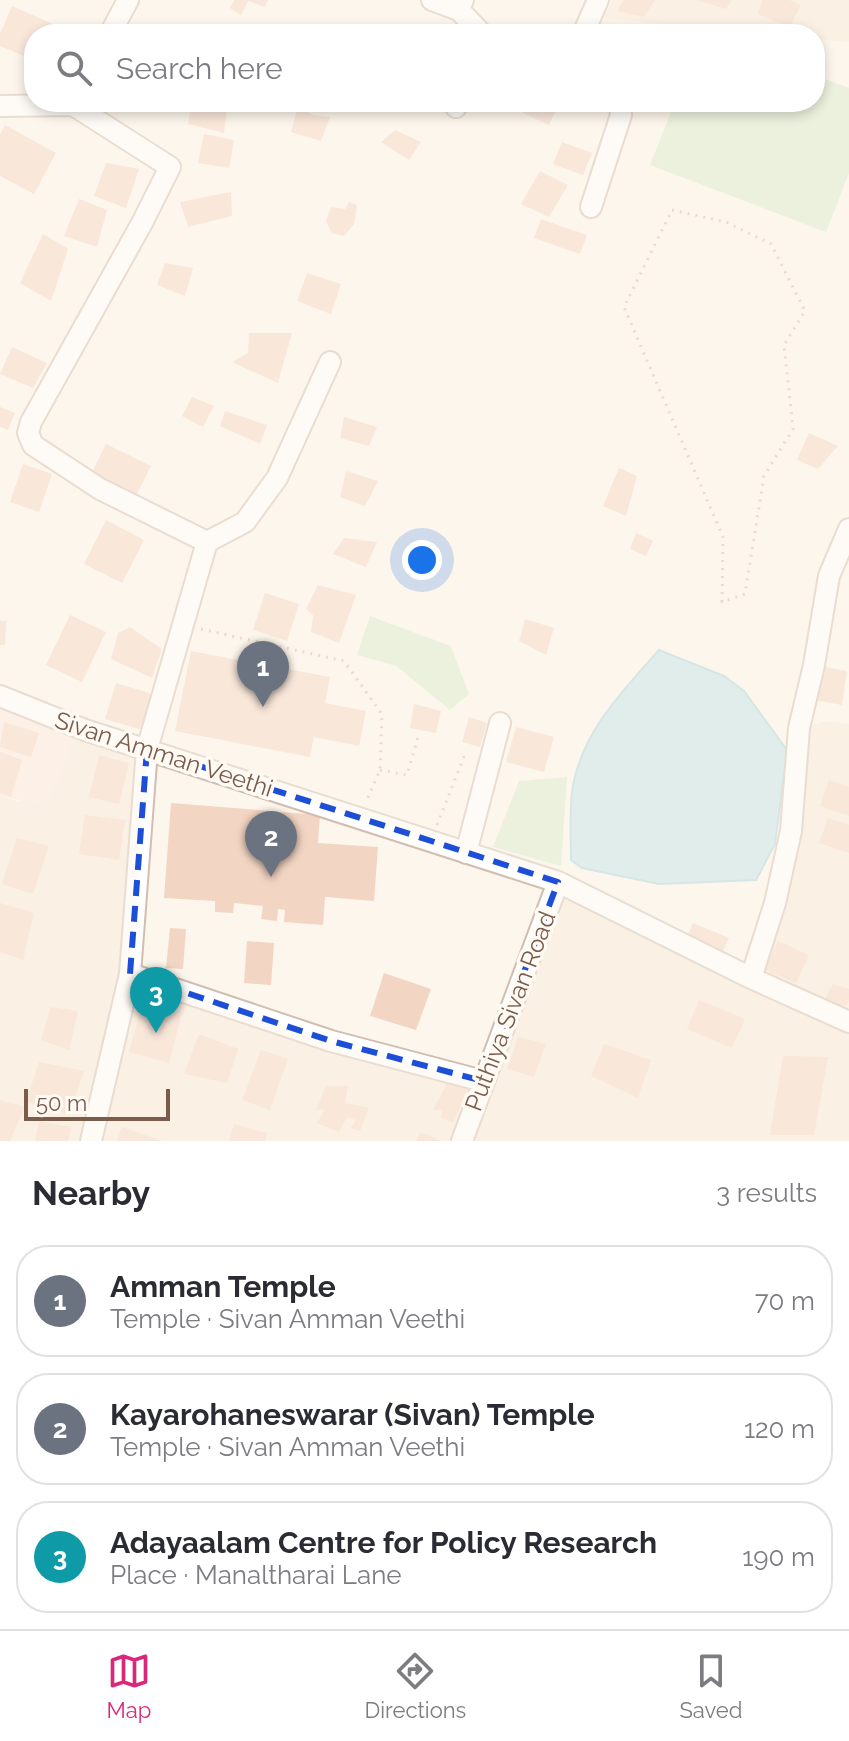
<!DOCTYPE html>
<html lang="en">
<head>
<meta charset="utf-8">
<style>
  body { margin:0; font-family:Raleway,sans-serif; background:#f7f7f7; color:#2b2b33 }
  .scale { position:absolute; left:24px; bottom:20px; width:146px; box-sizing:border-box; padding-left:8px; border:4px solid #7a5c4d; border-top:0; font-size:22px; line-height:28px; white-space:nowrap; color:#7a5c4d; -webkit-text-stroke:6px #fffaf3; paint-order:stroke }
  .you { position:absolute; left:422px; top:560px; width:28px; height:28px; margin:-20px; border:6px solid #fff; border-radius:50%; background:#1a73e8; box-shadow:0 0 0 12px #1a73e833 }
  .badge { display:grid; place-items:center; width:52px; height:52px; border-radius:50%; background:#db2777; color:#fff; font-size:26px; font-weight:700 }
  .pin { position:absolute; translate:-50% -66px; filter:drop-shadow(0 2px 4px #0008) }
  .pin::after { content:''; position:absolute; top:42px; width:28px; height:24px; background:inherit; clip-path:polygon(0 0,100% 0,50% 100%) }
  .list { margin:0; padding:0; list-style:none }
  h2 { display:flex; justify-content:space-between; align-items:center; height:104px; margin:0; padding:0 32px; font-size:34px }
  h2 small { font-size:26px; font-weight:400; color:#7c7c81 }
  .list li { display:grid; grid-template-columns:52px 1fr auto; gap:24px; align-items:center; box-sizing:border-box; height:112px; margin:0 16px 16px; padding:0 16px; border:2px solid #e1e1e2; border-radius:32px }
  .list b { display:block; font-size:30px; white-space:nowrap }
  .list p { margin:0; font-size:26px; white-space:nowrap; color:#7c7c81 }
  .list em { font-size:26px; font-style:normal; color:#7c7c81 }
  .icon { flex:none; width:44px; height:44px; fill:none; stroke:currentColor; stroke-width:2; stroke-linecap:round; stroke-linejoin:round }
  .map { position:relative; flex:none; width:849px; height:1141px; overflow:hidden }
  .search { position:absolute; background:#fff; box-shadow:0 4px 12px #0003; left:24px; right:24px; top:24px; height:88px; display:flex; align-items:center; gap:20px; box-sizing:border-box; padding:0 28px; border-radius:32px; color:#7c7c81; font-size:30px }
  .sheet { height:488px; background:#fff }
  nav { display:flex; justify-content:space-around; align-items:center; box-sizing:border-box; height:112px; border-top:2px solid #e1e1e2; background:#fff; font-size:22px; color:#7c7c81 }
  nav a { display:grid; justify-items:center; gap:4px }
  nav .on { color:#db2777 }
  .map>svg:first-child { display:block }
  .residential { fill:#f5e8da }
  .commercial { fill:#fde8e0 }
  .green { fill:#d8ecc9 }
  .water { fill:#bfe3e8; stroke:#a5d3da; stroke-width:2 }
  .building { fill:#f3d5c3 }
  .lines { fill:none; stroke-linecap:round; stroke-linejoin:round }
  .minor-casing { stroke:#d1beb0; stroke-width:24 }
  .path { stroke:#d9b8a5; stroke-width:3; stroke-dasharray:2 6; stroke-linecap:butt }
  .minor { stroke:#fff; stroke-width:20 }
  .marked { fill:none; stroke:#1d4ed8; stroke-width:6; stroke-dasharray:16 10; stroke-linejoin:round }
  .labels { text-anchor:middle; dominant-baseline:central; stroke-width:7; stroke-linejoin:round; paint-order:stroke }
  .street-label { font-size:24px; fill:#7a5c4d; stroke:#fffaf3 }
</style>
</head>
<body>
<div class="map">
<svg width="849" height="1141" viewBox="0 0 849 1141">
  <rect width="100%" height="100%" fill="#fdf6ec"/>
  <path class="residential" d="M612 0H849V42L815 39V34H766L604 18Z
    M829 721 849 724V1141H0V796L20 802 75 726 147 749 130 974 482 1080 558 882 750 978 775 903 799 728Z"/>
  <path class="commercial" d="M0 696 75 726 66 764 48 801 35 803 0 796Z"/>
  <path class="green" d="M815 75 849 88V173L826 232 650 165 675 102H815Z
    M370 616 451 646 469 694 450 710 396 666 357 655Z
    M567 777 561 866 493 847 519 781Z"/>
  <path class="water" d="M659 650 724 676 744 691 787 750 775 844 756 880 659 884 582 868 571 860C571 836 569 809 573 785 584 729 623 691 659 650Z"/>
  <path class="building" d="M234 0H268L265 7 248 1 241 15 230 8Z
    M624 0H655L644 17 617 11Z
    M697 0H732L726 9Z
    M762 0H789L801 5 789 28 758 14Z
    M12 6 53 24 49 34H34V60L0 46V34Z
    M33 68H34V92L27 90Z
    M528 102H549L558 106 549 125 523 113Z
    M192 104 227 108 224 133 188 124Z
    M298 107 313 115 330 117 321 141 291 132Z
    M5 125 56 153 34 194 0 176V134Z
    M395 130 421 142 409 160 381 142Z
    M204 134 234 140 229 168 198 163Z
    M562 142 592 153 583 175 553 164Z
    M106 163 139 169 126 208 94 196Z
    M540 171 568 185 549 217 521 204Z
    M231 192 232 216 188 227 180 202Z
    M79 199 107 210 97 247 64 236Z
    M349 202 357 205 354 224 344 236 332 233 326 221 331 207 345 209Z
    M541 219 587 235 580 254 534 238Z
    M43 234 68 249 51 301 20 283Z
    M165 263 193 268 185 296 157 285Z
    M307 273 341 284 331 314 297 301Z
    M249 333H292L278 383 232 362 248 353Z
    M12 347 47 363 33 388 0 374Z
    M192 397 214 406 203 427 182 416Z
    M0 407 15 413 8 430 0 427Z
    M225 411 267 425 260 444 220 426Z
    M344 417 377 427 369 446 340 438Z
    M809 433 838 446 818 469 797 460Z
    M106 444 151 466 136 496 91 474Z
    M23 464 52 474 39 512 10 502Z
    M619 468 637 476 626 516 603 506Z
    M346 471 378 481 365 506 340 497Z
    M106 520 144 540 122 583 84 564Z
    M636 533 653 541 646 556 630 549Z
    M344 538 377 542 366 567 333 554Z
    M318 585 356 595 339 643 311 632 313 615 306 609Z
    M265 593 299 604 287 641 253 630Z
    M70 615 106 632 82 682 46 665Z
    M525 619 554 628 546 655 519 641Z
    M0 621H6L5 645H0Z
    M130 627 162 649 152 678 111 659 118 633Z
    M191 651 330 677 325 703 366 711 359 746 314 737 310 757 175 731Z
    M814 665 847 671 842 705 809 699Z
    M116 683 156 695 146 731 105 719Z
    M414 704 441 711 436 733 410 728Z
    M469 717 487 723 480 747 462 742Z
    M4 722 39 733 31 757 0 747Z
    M516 727 554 737 544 772 506 762Z
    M0 752 22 760 11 797 0 793Z
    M99 755 129 763 119 804 89 797Z
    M829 780 849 787V816L820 806Z
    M171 803 320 815 318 843 378 847 374 901 325 897 323 925 284 922 285 910 278 909 277 921 261 919 263 906 234 903 233 913 215 912V901L164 898Z
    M85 815 125 820 119 860 79 854Z
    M828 818 849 825V853L819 843Z
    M17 838 49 846 33 894 2 884Z
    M0 903 34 913 23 960 0 952Z
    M693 923 729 938 722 954 686 939Z
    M170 928 186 929 183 969 166 968Z
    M247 941 274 943 271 985 244 983Z
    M778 941 809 955 796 983 765 970Z
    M384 973 431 989 416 1030 370 1016Z
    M833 984 849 989V1001L843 1010 823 1002Z
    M699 1000 745 1019 732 1048 687 1029Z
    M143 1002 182 1013 169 1063 129 1052Z
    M51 1007 78 1011 69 1050 41 1040Z
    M199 1034 238 1049 227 1083 184 1074Z
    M518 1037 546 1044 534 1077 507 1069Z
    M604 1044 651 1060 638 1098 591 1076Z
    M261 1050 288 1059 270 1110 242 1100Z
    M783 1056 828 1057 814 1135H770Z
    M39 1062 84 1071 69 1114 26 1102Z
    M447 1084 469 1087 453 1123 441 1118 442 1110H433Z
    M326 1086H348L345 1103 369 1108 360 1131 351 1128 356 1120 347 1117 339 1132 317 1123 325 1109 316 1110Z
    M0 1100 25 1107 10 1141H0Z
    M39 1121 71 1127 68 1141H35Z
    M234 1124 267 1133 265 1141H229Z
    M122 1127 162 1141H117Z
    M420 1132 442 1141H416Z"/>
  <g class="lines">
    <defs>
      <path id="minor" d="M432 0 459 10
        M463 0 459 10 482 34
        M110 34 128 0
        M583 34 598 0
        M75 102 73 105 170 167 142 223 31 422 28 433 33 445 100 489 207 542 147 749 130 974 91 1141
        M0 106 73 105
        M456 107 458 102
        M591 207 621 115 620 102
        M207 542 245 522 277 478 330 362
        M0 696 85 730 558 882 751 978 849 1022
        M466 853 500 723
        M130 974 331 1041 483 1081
        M751 978 775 903 791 831 799 728 814 665 829 576 849 529
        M462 1141 558 882"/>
    </defs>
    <use href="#minor" class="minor-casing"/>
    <path class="path" d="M672 210 726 222 771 244 805 311 784 345 793 429 764 476 745 594 722 602 723 537 624 307Z
      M201 629 344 661 382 714 380 770 367 800
      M380 770 407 775 418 737
      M437 825 465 754"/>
    <use href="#minor" class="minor"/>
  </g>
  <path d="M0 0H849V1141H0ZM147 749 558 882 483 1081 331 1041 130 974Z" fill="#fdf6ec" fill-opacity=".55" fill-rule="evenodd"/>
  <path class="marked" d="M147 749 558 882 483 1081 331 1041 130 974Z"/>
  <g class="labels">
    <g class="street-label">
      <text transform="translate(164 754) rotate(18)">Sivan Amman Veethi</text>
      <text transform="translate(510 1011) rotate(-69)">Puthiya Sivan Road</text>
    </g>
  </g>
</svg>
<div class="scale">50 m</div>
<div class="you"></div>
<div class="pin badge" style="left:263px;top:707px;background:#6b7280">1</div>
<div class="pin badge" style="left:271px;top:877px;background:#6b7280">2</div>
<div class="pin badge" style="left:156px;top:1033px;background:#0f9aa8">3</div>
<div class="search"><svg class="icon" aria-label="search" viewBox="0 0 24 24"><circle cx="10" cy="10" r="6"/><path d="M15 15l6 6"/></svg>Search here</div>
</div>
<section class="sheet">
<h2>Nearby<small>3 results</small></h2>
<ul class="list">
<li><span class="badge" style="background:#6b7280">1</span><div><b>Amman Temple</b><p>Temple · Sivan Amman Veethi</p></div><em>70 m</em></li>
<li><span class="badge" style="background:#6b7280">2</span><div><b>Kayarohaneswarar (Sivan) Temple</b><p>Temple · Sivan Amman Veethi</p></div><em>120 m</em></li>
<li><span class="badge" style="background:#0f9aa8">3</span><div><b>Adayaalam Centre for Policy Research</b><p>Place · Manaltharai Lane</p></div><em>190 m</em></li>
</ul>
</section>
<nav>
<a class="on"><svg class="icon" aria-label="map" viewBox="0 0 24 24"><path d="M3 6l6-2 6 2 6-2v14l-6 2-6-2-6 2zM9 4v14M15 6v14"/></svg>Map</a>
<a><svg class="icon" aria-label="directions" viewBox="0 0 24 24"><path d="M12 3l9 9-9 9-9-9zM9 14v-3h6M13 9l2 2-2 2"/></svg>Directions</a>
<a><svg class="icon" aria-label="saved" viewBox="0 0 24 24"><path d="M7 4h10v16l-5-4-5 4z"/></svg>Saved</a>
</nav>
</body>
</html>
